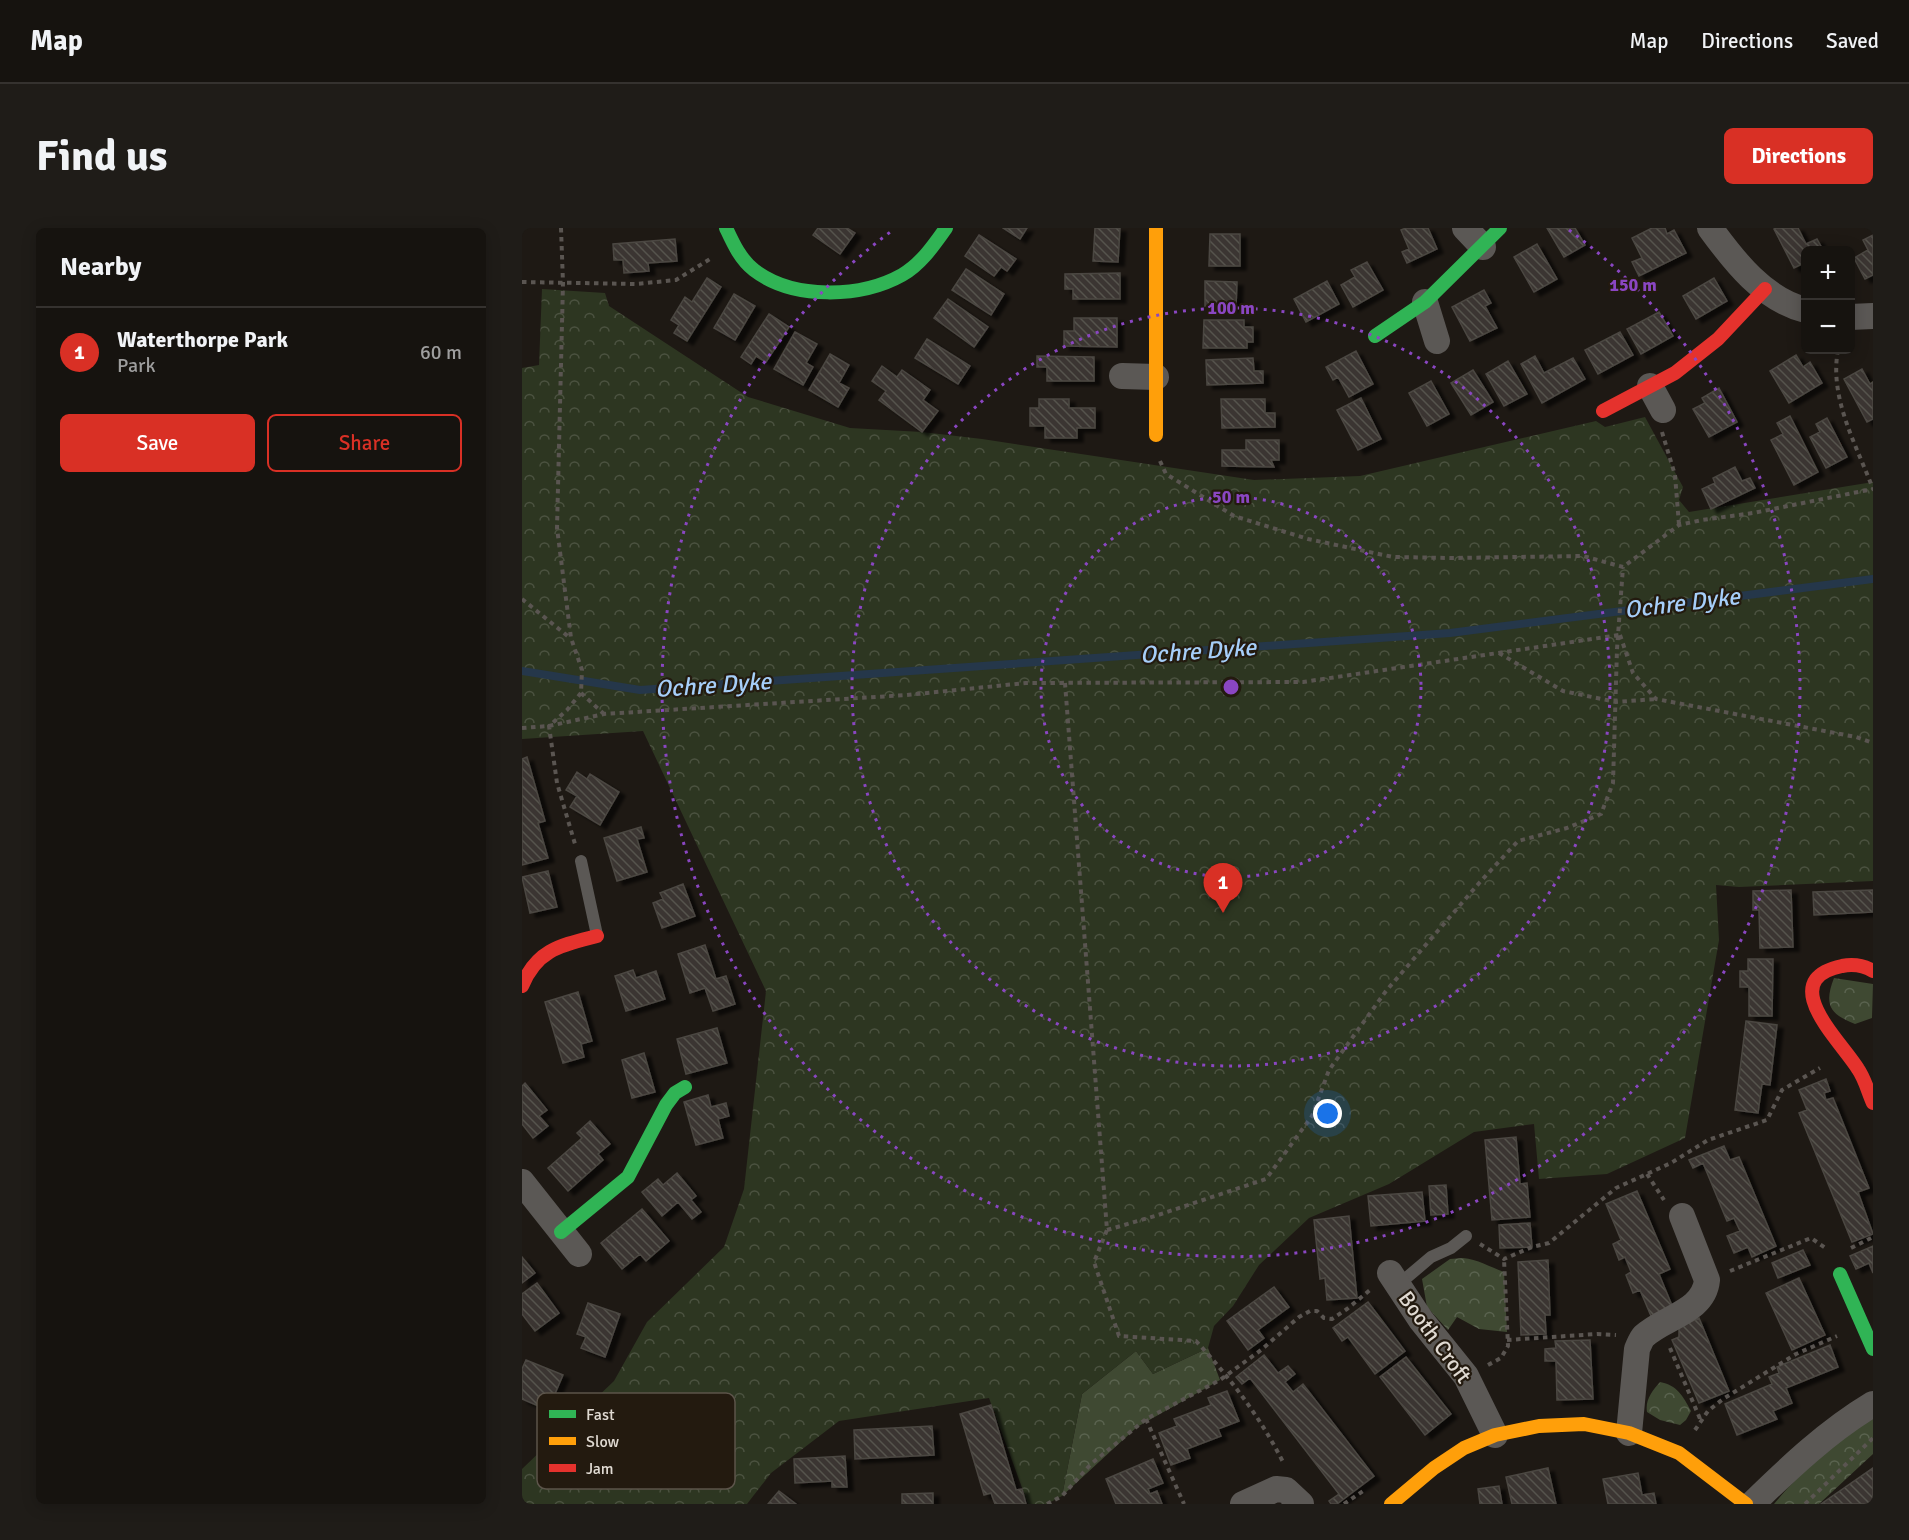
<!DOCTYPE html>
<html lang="en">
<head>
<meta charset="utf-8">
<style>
  body { margin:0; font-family:Signika,sans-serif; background:#1f1c18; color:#f1f3f6 }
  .controls { position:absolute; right:18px; top:18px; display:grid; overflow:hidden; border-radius:9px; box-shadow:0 3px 15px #0003 }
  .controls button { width:54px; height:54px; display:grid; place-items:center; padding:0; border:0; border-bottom:2px solid #35322f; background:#16130f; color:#f1f3f6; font:30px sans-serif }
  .you { position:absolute; left:806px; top:886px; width:21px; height:21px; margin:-15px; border:4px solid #fff; border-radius:50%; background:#1a73e8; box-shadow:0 0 0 9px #1a73e833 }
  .badge { display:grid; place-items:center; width:39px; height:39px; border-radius:50%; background:#d93025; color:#fff; font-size:20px; font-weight:700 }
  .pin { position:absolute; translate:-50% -50px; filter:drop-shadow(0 2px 3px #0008) }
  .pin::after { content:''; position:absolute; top:32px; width:21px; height:18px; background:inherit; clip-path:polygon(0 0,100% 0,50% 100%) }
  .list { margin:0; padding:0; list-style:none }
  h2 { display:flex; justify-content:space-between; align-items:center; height:78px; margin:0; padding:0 24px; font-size:26px }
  h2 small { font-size:20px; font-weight:400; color:#9e9e9e }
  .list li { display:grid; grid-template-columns:39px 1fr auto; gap:18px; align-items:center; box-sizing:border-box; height:90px; padding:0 24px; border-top:2px solid #35322f }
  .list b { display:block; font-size:22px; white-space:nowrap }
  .list p { margin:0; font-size:20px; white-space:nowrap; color:#9e9e9e }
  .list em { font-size:20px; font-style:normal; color:#9e9e9e }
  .actions { display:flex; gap:12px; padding:18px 24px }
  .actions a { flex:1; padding:14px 0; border:2px solid #d93025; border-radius:9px; text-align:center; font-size:21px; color:#d93025 }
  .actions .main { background:#d93025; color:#fff }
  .map { position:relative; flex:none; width:1351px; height:1276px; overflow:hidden; border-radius:9px }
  header { display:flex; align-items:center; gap:36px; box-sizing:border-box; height:84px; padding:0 30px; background:#16130f; border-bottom:2px solid #35322f }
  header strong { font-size:28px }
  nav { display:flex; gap:33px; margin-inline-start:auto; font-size:21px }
  .intro { display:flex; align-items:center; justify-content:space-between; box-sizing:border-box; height:144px; padding:0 36px }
  h1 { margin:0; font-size:42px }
  .button { padding:15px 27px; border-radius:9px; background:#d93025; color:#fff; font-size:21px; font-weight:700 }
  main { display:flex; gap:36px; padding:0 36px }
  aside { flex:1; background:#16130f; border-radius:9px; box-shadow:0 3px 15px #0003 }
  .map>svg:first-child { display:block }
  .forest { fill:url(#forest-crowns) }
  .park { fill:url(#park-crowns) }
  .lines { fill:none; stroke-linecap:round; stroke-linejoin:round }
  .stream { stroke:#25374a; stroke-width:8 }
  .building { fill:url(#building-back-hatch); stroke:#4b4742; stroke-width:1.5; filter:url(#shadow) }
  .path { stroke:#5a5551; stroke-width:4; stroke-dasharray:4.5 4.5; stroke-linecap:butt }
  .lane { stroke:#5b5855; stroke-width:12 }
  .street { stroke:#5b5855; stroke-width:26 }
  .fast { stroke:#30b455; stroke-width:14 }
  .slow { stroke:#ff9f0a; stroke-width:14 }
  .jam { stroke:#e5322d; stroke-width:14 }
  .ring { fill:none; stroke:#8a46c2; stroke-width:3; stroke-dasharray:3 6 }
  .labels { text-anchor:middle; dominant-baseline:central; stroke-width:4.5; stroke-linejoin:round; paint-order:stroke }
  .street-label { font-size:22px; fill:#e0dad2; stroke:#231a0f }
  .water-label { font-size:24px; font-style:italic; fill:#a6cef9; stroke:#231a0f }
  .key { fill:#231a0f; stroke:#5c544a; stroke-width:1.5 }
  .key-label { font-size:16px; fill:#e0dad2 }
  .centre { fill:#8a46c2; stroke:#231a0f; stroke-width:3 }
  .ring-label { font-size:18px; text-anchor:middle; font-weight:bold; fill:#8a46c2; stroke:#231a0f; stroke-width:4.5; stroke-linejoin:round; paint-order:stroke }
</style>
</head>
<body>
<header>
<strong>Map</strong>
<nav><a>Map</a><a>Directions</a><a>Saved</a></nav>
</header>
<div class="intro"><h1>Find us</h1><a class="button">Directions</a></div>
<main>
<aside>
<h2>Nearby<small></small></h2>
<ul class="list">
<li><span class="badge">1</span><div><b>Waterthorpe Park</b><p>Park</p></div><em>60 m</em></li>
</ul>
<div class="actions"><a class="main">Save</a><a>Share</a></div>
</aside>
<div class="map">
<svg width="1351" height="1276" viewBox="0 0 1351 1276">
  <defs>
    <pattern id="forest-crowns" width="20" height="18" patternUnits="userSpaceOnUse" patternTransform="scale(1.5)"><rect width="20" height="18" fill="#3f4932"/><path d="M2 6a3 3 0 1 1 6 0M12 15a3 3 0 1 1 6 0" fill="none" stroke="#5a634f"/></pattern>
    <pattern id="park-crowns" width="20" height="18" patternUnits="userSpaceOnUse" patternTransform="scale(1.5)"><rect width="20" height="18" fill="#2d3621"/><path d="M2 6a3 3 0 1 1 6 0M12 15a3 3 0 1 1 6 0" fill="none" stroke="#4b5240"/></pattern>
    <pattern id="building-back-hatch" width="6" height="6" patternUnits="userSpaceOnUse" patternTransform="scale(1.5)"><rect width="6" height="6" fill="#3a3630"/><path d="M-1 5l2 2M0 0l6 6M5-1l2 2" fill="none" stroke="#56524d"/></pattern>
    <filter id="shadow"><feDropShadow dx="6" dy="4" stdDeviation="1.5" flood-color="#0009"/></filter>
  </defs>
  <rect width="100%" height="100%" fill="#1e1914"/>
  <path class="forest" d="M1312 750 1351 756 1350 790 1333 796C1307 786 1302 776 1312 750Z
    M941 1030C955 1031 968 1039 982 1044L985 1104 957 1101 935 1089 926 1102 905 1079 900 1051 928 1031Z
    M686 1120 698 1152 615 1199 540 1268 560 1166 614 1123 631 1146Z
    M1138 1154C1155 1157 1161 1168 1169 1183L1164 1192 1158 1197 1138 1192 1125 1184C1123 1172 1130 1163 1138 1154Z
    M1351 1189V1226L1297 1276H1252C1277 1246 1316 1208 1351 1189Z"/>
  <path class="park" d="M20 61 83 65 87 78 226 169 328 200 400 204 460 211 732 252 838 248 1074 193 1083 199 1123 189 1161 259 1157 272 1167 284 1351 254V653L1217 659 1194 657 1197 712 1163 910 1085 946 1017 951 1012 896 952 904 867 956 787 990 737 1037 711 1078 692 1098 686 1120 631 1146 614 1123 560 1166 540 1268 525 1276H506L467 1170 317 1193 249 1245 225 1276H0V1241L92 1153 125 1094 202 1019 222 961 244 763 121 503 0 511V140L17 137Z"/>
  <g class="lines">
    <path class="stream" d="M0 443 118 462 928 405 1351 351"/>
  </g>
  <path class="building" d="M296 0H325L333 5 318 26 291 7Z
    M481 0H505L498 11Z
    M573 0H598L596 34 571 33Z
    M884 0H906L915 21 885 35 880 24 887 21 879 2Z
    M1025 0H1053L1063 17 1042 29Z
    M1130 0H1143L1145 6 1152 2 1164 25 1117 48 1110 34 1120 30 1110 10Z
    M1254 0H1276L1284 16 1295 11 1301 22H1284V34L1272 40 1252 1Z
    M688 6H718V38H687Z
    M457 7 494 31 485 43 479 39 472 48 443 28Z
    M1351 7V47L1343 51 1332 30 1346 22 1341 12Z
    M153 11 155 33 126 35 127 43 102 45 101 32H92L91 16Z
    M1015 16 1035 51 1012 64 992 29Z
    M845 34 861 62 831 79 819 57 833 49 829 42Z
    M444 41 482 66 469 87 430 62Z
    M598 45V71H551V61H543V46Z
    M185 50 199 59 165 113 152 105 157 97 149 92 163 69 170 74Z
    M1192 50 1205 73 1174 91 1161 68Z
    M683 53 715 54 714 79 683 78Z
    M805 53 817 76 784 94 772 71Z
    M962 62 969 75 963 78 975 100 948 113 930 79Z
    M212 66 233 78 213 112 192 100Z
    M426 71 466 99 452 119 412 90Z
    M1137 84 1151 108 1119 126 1105 101Z
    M247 86 267 99 244 134 234 128 229 136 219 129Z
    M552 90H595V119L542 118V103H552Z
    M682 92H722V99H731V114H725V120H681Z
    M273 104 295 116 284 135 291 139 281 157 252 141Z
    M1098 104 1111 127 1076 146 1063 122Z
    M405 111 448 138 436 156 393 130Z
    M834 123 851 156 827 169 816 149 811 152 804 139Z
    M308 126 327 137 317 155 327 160 316 179 287 162Z
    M1274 127 1281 139 1288 134 1300 155 1267 175 1248 143Z
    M515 128 572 129V153H525V139H515Z
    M1013 128 1022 145 1051 130 1063 151 1020 175 999 136Z
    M731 130 732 143H741V155L685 157 684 132Z
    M986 133 1005 166 982 178 964 146Z
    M360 138 375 149 380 142 408 162 401 172 416 183 400 204 357 172 364 163 350 153Z
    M1340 141 1348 156 1351 154V191L1345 194 1322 151Z
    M951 142 971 174 949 187 929 155Z
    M909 153 927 186 905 198 887 165Z
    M1197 160 1215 194 1187 209 1171 181 1183 175 1180 170Z
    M839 170 859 211 836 222 815 182Z
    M517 171H547V180H573V200H555V210H523V198H508V180H517Z
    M699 171H743V185H753V199L700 200Z
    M1268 188 1296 244 1272 257 1249 212 1261 206 1255 195Z
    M1305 190 1325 229 1304 240 1288 209 1298 204 1294 196Z
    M724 212H757V232H749L752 239 700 238V222H724Z
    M1213 239 1220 253 1228 250 1233 260 1189 281 1180 261 1193 255 1191 250Z
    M5 529 23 593 16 595 26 630 0 637V531Z
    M55 544 65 551 68 546 97 564 78 597 48 579 55 568 44 562Z
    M119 599 122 610 115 611 125 644 95 653 82 610Z
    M26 643 35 679 8 685 0 649Z
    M161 656 173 688 140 700 131 675 141 671 138 665Z
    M1269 662 1271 719 1238 720 1237 682H1231V663Z
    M1351 662V684L1292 687 1291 664Z
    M183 717 194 751 204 748 213 776 191 783 183 760 168 765 156 726Z
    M1226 731H1251L1250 788H1227V759H1218V743H1226Z
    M111 742 114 750 134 743 143 771 104 783 93 748Z
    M56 764 70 813 59 816 62 829 41 835 23 774Z
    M1224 793 1255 797 1248 857 1240 856 1236 885 1213 882Z
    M195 800 205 835 164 846 155 811Z
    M122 825 133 864 110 870 100 832Z
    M1304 851 1308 863 1302 865 1304 872 1311 870 1347 960 1336 964 1351 1006 1330 1014 1277 885 1285 882 1277 862Z
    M3 855 25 882 17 888 26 898 11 910 0 896V858Z
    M186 867 189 879 204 875 207 888 196 891 201 910 174 917 162 874Z
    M68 893 88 916 76 926 81 932 46 963 26 940 60 910 55 905Z
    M994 909 998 956 1005 955 1008 989 970 992 963 912Z
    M1202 918 1208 932 1217 929 1254 1018 1230 1029 1226 1019 1212 1025 1205 1008 1218 1003 1212 990 1205 993 1181 935 1171 940 1167 932Z
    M155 945 174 968 169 972 179 984 170 991 156 974 140 988 120 964 136 951 141 957Z
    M924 957 926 986 909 987 907 958Z
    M1115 963 1148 1041 1137 1046 1151 1080 1129 1088 1118 1062 1111 1065 1104 1047 1109 1044 1103 1029 1097 1032 1091 1016 1099 1012 1084 976Z
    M900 964 903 993 849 998 846 968Z
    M120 981 147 1013 124 1033 118 1026 100 1041 79 1015Z
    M827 988 835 1070 805 1072 803 1050 798 1051 792 992Z
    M1008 995 1010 1019 978 1020 977 997Z
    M1351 1018V1045L1347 1035 1334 1041 1328 1028Z
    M1281 1022 1288 1037 1256 1050 1250 1035Z
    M0 1029 13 1045 0 1055Z
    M1026 1032 1028 1087H1023L1024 1106 999 1107 996 1034Z
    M1277 1050 1303 1107 1270 1122 1244 1065Z
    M15 1055 37 1085 13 1103 0 1086V1066Z
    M752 1059 767 1079 736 1102 742 1110 726 1122 705 1093Z
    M846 1074 883 1123 853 1146 826 1109 820 1113 811 1100Z
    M66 1075 98 1086 83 1129 59 1120 64 1109 55 1106Z
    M1177 1090 1207 1163 1177 1175 1150 1112 1157 1109V1099Z
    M1068 1112 1071 1171 1035 1172 1034 1133H1023V1121L1034 1120 1033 1113Z
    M1308 1117 1316 1139 1264 1160 1270 1175 1251 1183 1255 1191 1215 1207 1203 1176 1250 1156 1247 1149 1257 1145 1255 1139Z
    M742 1127 756 1145 766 1138 773 1146 763 1154 771 1164 781 1156 852 1248 815 1276H809L807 1273 817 1266 728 1150 720 1156 714 1149Z
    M884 1129 929 1186 903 1207 858 1149Z
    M4 1132 41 1147 26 1182 0 1171V1141Z
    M705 1163 717 1193 696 1201 699 1208 665 1221 668 1230 649 1237 637 1205 655 1198 652 1191 689 1177 686 1170Z
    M469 1177 494 1262 500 1261 504 1276H473L469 1265 462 1267 438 1186Z
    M410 1198 412 1227 333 1231 332 1202Z
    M323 1228 325 1259H310V1253L273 1255 272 1231Z
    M631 1231 641 1255 626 1261 628 1266 635 1263 640 1276H594L584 1251Z
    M1026 1240 1034 1276H990L984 1249Z
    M1351 1240V1276H1299Z
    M1116 1245 1120 1267 1132 1265 1134 1276H1086L1081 1251Z
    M977 1258 980 1276H958L956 1261Z
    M257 1263 274 1276H246Z
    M411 1265V1276H380V1266Z"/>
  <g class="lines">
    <path class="path" d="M39 0 41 55 35 300 49 410 60 442 59 465 45 482 27 498 35 555 53 616
      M0 54 114 56 154 52 188 31
      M1316 122C1307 170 1334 216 1351 261
      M1140 204 1153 247 1157 297
      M638 233 644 246 712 288 786 311 871 329 930 330 1061 328 1101 339 1157 297 1180 292 1231 285 1351 261
      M0 371 48 410
      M1098 407 1111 445 1134 471 1334 509 1351 515
      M977 425 1041 463 1094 474 1134 471
      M543 455 585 1002 572 1034 597 1108 674 1113C709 1151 739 1190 762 1236
      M59 465 82 486
      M0 500 27 498 82 486 385 467 504 455 781 454 1097 407
      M1125 946 1142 972
      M585 1002 633 988 744 951 790 888 807 842 864 763 958 654 996 613 1045 600 1079 586 1091 555 1095 421 1101 339
      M958 1016 982 1031 1010 1019 1027 1015 1094 960 1149 935 1186 912 1245 892 1260 862 1298 840
      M1329 1020 1351 1009
      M1208 1043 1289 1010 1305 1021
      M985 1112 1075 1106 1094 1107
      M1148 1120 1179 1193
      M966 1137 979 1130 986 1118 982 1031
      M624 1191 662 1276
      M1173 1202 1186 1183 1201 1171 1274 1126 1315 1108
      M525 1276 540 1268 569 1236 624 1191 698 1152 739 1122 777 1089 788 1083H795L802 1090 810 1091 825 1081 848 1062
      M822 1276 844 1261
      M1283 1276 1351 1210"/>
    <path class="lane" d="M59 633 75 707
      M876 1057 909 1029 929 1020 944 1008"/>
    <path class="street" d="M943 0 961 19
      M1188 0C1212 33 1242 72 1284 82
      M903 74 915 113
      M1328 89 1351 88
      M600 148 634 149
      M1128 158 1141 182
      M0 954 57 1026
      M868 1045 899 1092 944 1148 973 1207
      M1107 1205 1115 1121C1117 1117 1119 1111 1122 1108 1142 1089 1182 1084 1185 1052L1160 988
      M721 1276 754 1261 764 1262 779 1276
      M1230 1276C1268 1239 1306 1203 1351 1176"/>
    <path class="fast" d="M204 0C211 15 218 31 232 42 271 72 339 70 380 47 399 36 412 17 424 0
      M853 108 903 74 978 0
      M39 1004 106 949 144 877 153 865 163 859
      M1318 1046 1351 1121"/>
    <path class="slow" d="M634 0V207
      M869 1276 912 1240 942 1220 973 1207 1017 1198 1062 1196 1107 1205 1157 1225 1224 1276"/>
    <path class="jam" d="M1081 183 1153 145 1196 111 1243 61
      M1351 743C1341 737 1331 736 1320 738 1252 752 1319 813 1336 841 1343 851 1346 864 1351 875
      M0 758C15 721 40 717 75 708"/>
  </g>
  <g class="ring">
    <circle cx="709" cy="459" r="190"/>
    <circle cx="709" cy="459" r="379"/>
    <path d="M1047 2A569 569 0 1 1 371 2"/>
  </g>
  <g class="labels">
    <g class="street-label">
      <text transform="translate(913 1109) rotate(54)">Booth Croft</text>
    </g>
    <g class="water-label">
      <text transform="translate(1160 375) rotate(-7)">Ochre Dyke</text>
      <text transform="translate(676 423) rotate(-4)">Ochre Dyke</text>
      <text transform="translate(191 457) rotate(-4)">Ochre Dyke</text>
    </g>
  </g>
  <rect x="15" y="1165" width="198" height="96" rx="9" class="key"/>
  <rect x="27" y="1182" width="27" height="8" fill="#30b455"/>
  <rect x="27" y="1209" width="27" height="8" fill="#ff9f0a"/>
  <rect x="27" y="1236" width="27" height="8" fill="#e5322d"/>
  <g class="key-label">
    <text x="64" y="1192">Fast</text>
    <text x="64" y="1219">Slow</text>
    <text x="64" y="1246">Jam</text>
  </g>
  <circle cx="709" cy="459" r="9" class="centre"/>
  <g class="ring-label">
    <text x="1111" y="63">150 m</text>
    <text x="709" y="86">100 m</text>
    <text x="709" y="275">50 m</text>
  </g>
</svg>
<div class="controls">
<button>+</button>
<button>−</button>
</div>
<div class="you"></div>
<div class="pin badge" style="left:701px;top:685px">1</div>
</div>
</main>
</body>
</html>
